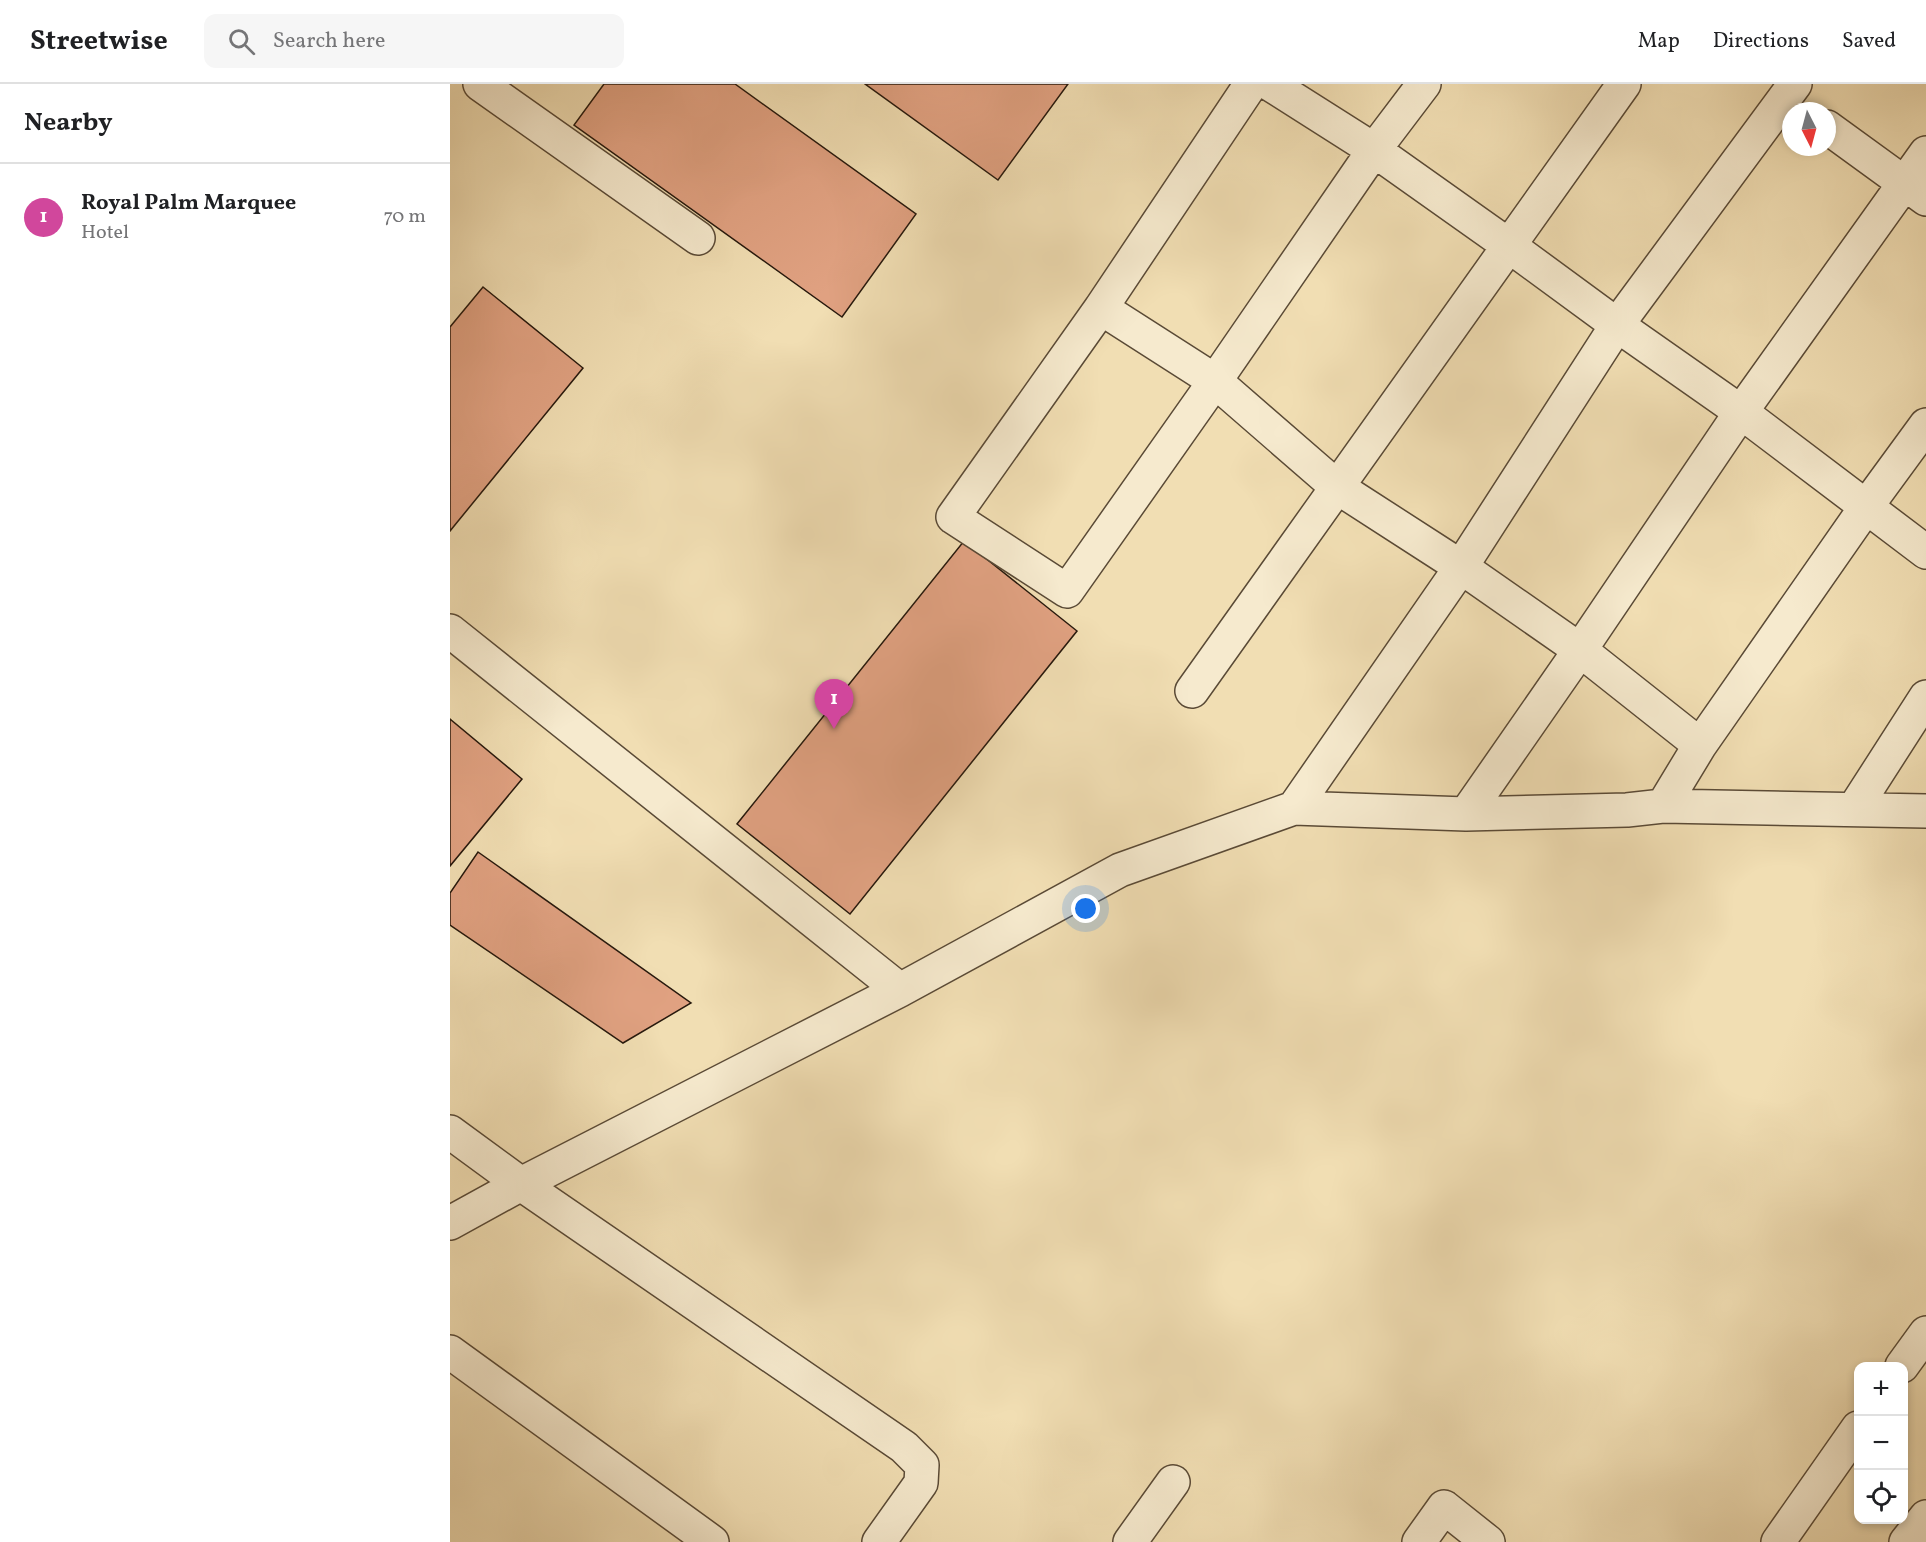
<!DOCTYPE html>
<html lang="en">
<head>
<meta charset="utf-8">
<style>
  body { margin:0; font-family:Vollkorn,serif; background:#f6f6f6; color:#202124 }
  .controls { position:absolute; right:18px; bottom:18px; display:grid; overflow:hidden; border-radius:12px; box-shadow:0 3px 9px #0003 }
  .controls button { width:54px; height:54px; display:grid; place-items:center; padding:0; border:0; border-bottom:2px solid #e0e0e0; background:#fff; color:#202124; font:30px sans-serif }
  .compass { position:absolute; left:1332px; top:18px; width:54px; height:54px; border-radius:50%; background:#fff; box-shadow:0 3px 9px #0003; rotate:174deg }
  .you { position:absolute; left:636px; top:825px; width:21px; height:21px; margin:-15px; border:4px solid #fff; border-radius:50%; background:#1a73e8; box-shadow:0 0 0 9px #1a73e833 }
  .badge { display:grid; place-items:center; width:39px; height:39px; border-radius:50%; background:#0f766e; color:#fff; font-size:20px; font-weight:700 }
  .pin { position:absolute; translate:-50% -50px; filter:drop-shadow(0 2px 3px #0008) }
  .pin::after { content:''; position:absolute; top:32px; width:21px; height:18px; background:inherit; clip-path:polygon(0 0,100% 0,50% 100%) }
  .list { margin:0; padding:0; list-style:none }
  h2 { display:flex; justify-content:space-between; align-items:center; height:78px; margin:0; padding:0 24px; font-size:26px }
  h2 small { font-size:20px; font-weight:400; color:#757577 }
  .list li { display:grid; grid-template-columns:39px 1fr auto; gap:18px; align-items:center; box-sizing:border-box; height:108px; padding:0 24px; border-top:2px solid #e0e0e0 }
  .list b { display:block; font-size:22px; white-space:nowrap }
  .list p { margin:0; font-size:20px; white-space:nowrap; color:#757577 }
  .list em { font-size:20px; font-style:normal; color:#757577 }
  .icon { flex:none; width:33px; height:33px; fill:none; stroke:currentColor; stroke-width:2; stroke-linecap:round; stroke-linejoin:round }
  .map { position:relative; flex:none; width:1476px; height:1458px; overflow:hidden }
  header { display:flex; align-items:center; gap:36px; box-sizing:border-box; height:84px; padding:0 30px; background:#fff; border-bottom:2px solid #e0e0e0 }
  header strong { font-size:28px }
  nav { display:flex; gap:33px; margin-inline-start:auto; font-size:21px }
  .search { width:420px; height:54px; background:#f6f6f6; display:flex; align-items:center; gap:15px; box-sizing:border-box; padding:0 21px; border-radius:12px; color:#757577; font-size:22px }
  main { display:flex }
  aside { flex:1; background:#fff }
  .map>svg:first-child { display:block }
  .building { fill:#e0a181; stroke:#27190d; stroke-width:1.5 }
  .lines { fill:none; stroke-linecap:round; stroke-linejoin:round }
  .minor-casing { stroke:#5a4a36; stroke-width:36 }
  .minor { stroke:#f6eace; stroke-width:33 }
</style>
</head>
<body>
<header>
<strong>Streetwise</strong>
<div class="search"><svg class="icon" aria-label="search" viewBox="0 0 24 24"><circle cx="10" cy="10" r="6"/><path d="M15 15l6 6"/></svg>Search here</div>
<nav><a>Map</a><a>Directions</a><a>Saved</a></nav>
</header>
<main>
<aside>
<h2>Nearby<small></small></h2>
<ul class="list">
<li><span class="badge" style="background:#d1479c">1</span><div><b>Royal Palm Marquee</b><p>Hotel</p></div><em>70 m</em></li>
</ul>
</aside>
<div class="map">
<svg width="1476" height="1458" viewBox="0 0 1476 1458">
  <rect width="100%" height="100%" fill="#f1deb3"/>
  <filter id="stains"><feTurbulence type="fractalNoise" baseFrequency=".00333" numOctaves="4"/><feColorMatrix values="0 0 0 0 .2 0 0 0 0 .09 0 0 0 0 .02 0 0 0 .5 -.17"/></filter>
  <radialGradient id="worn" r=".72"><stop offset=".6" stop-color="#630" stop-opacity="0"/><stop offset="1" stop-color="#630" stop-opacity=".3"/></radialGradient>
  <path class="building" d="M154 0H285L466 130 392 233 124 41Z
    M415 0H618L548 96Z
    M33 203 133 284 0 447V243Z
    M514 457 627 547 400 830 287 740Z
    M0 635 72 695 0 782Z
    M28 768 241 919 173 959 0 841V809Z"/>
  <g class="lines">
    <defs>
      <path id="minor" d="M30 0 248 154
        M801 0 651 224 503 433 617 507 765 297 924 66 974 0
        M820 0 924 66 1058 161 1167 241 1291 328 1476 468
        M1377 43 1476 115
        M651 224 765 297 887 403 1011 483 1130 566 1250 661 1213 722
        M0 547 450 906
        M742 607 1174 0
        M1250 661 1416 423 1476 341
        M844 724 1011 483 1167 241 1345 0
        M1404 725 1476 613
        M1016 730 1130 566 1291 328 1476 69
        M0 1048 71 1100 454 1363 472 1381 471 1399 429 1458
        M0 1139 71 1100 450 906 670 786 844 724 1016 730 1177 726 1213 722 1476 727
        M0 1268 262 1458
        M1452 1282 1476 1249
        M680 1458 723 1398
        M969 1458 994 1423 1038 1458
        M1328 1458 1408 1344
        M1456 1458 1476 1433"/>
    </defs>
    <use href="#minor" class="minor-casing"/>
    <use href="#minor" class="minor"/>
  </g>
  <rect width="100%" height="100%" filter="url(#stains)"/>
  <rect width="100%" height="100%" fill="url(#worn)"/>
</svg>
<div class="controls">
<button>+</button>
<button>−</button>
<button><svg class="icon" aria-label="locate" viewBox="0 0 24 24"><circle cx="12" cy="12" r="6"/><path d="M12 2v4M12 18v4M2 12h4M18 12h4"/></svg></button>
</div>
<svg class="compass" viewBox="-18 -18 36 36"><path d="M0-13l5 13h-10z" fill="#e53935"/><path d="M0 13l5-13h-10z" fill="#757577"/></svg>
<div class="you"></div>
<div class="pin badge" style="left:384px;top:645px;background:#d1479c">1</div>
</div>
</main>
</body>
</html>
